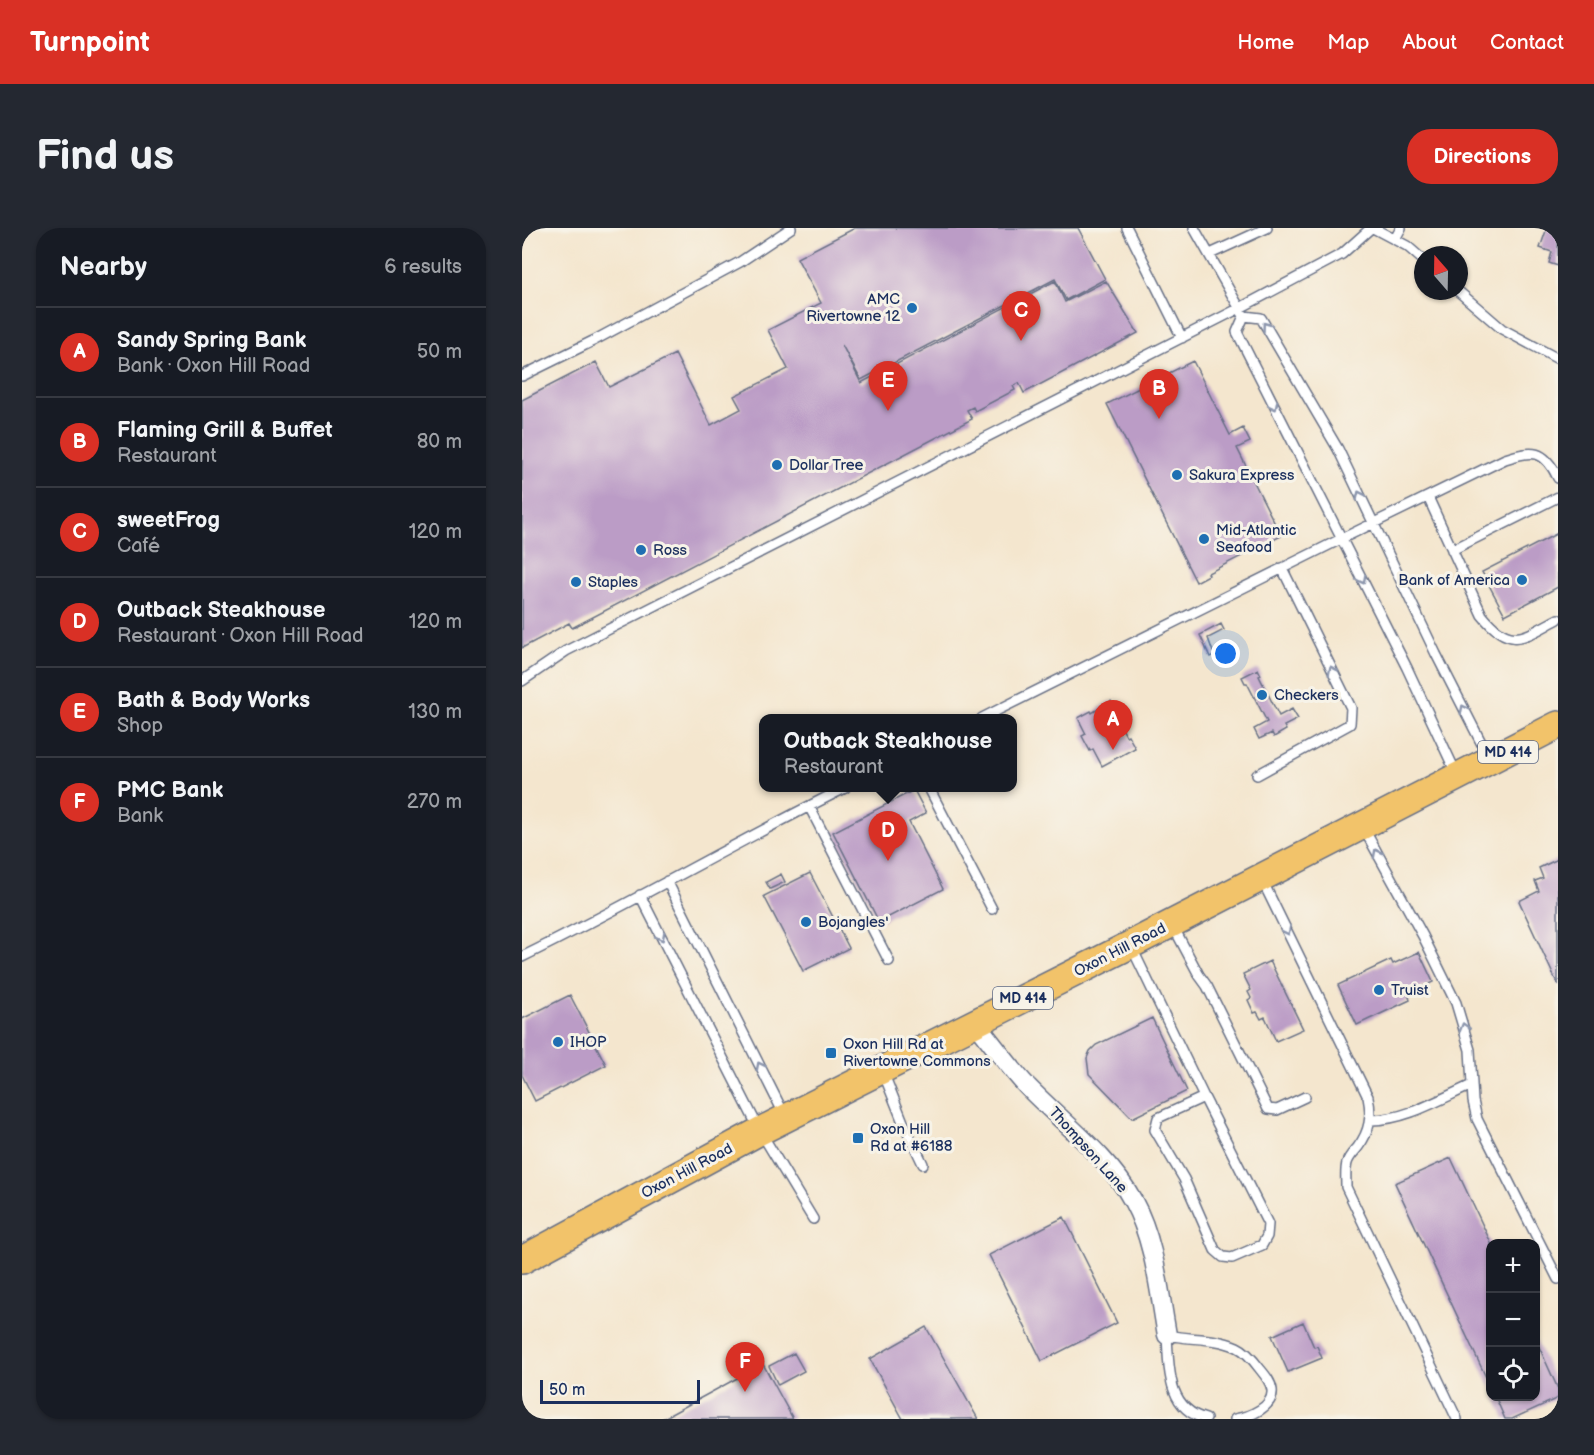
<!DOCTYPE html>
<html lang="en">
<head>
<meta charset="utf-8">
<style>
  body { margin:0; font-family:"Balsamiq Sans",sans-serif; background:#242831; color:#f1f3f6 }
  .controls { position:absolute; right:18px; bottom:18px; display:grid; overflow:hidden; border-radius:12px; box-shadow:0 2px 4px #0004 }
  .controls button { width:54px; height:54px; display:grid; place-items:center; padding:0; border:0; border-bottom:2px solid #363941; background:#171b24; color:#f1f3f6; font:30px sans-serif }
  .compass { position:absolute; left:892px; top:18px; width:54px; height:54px; border-radius:50%; background:#171b24; box-shadow:0 2px 4px #0004; rotate:340deg }
  .scale { position:absolute; left:18px; bottom:15px; width:160px; box-sizing:border-box; padding-left:6px; border:3px solid #1b2f5e; border-top:0; font-size:16px; line-height:21px; white-space:nowrap; color:#1b2f5e; -webkit-text-stroke:4px #f7f3e8; paint-order:stroke }
  .you { position:absolute; left:704px; top:426px; width:21px; height:21px; margin:-15px; border:4px solid #fff; border-radius:50%; background:#1a73e8; box-shadow:0 0 0 9px #1a73e833 }
  .badge { display:grid; place-items:center; width:39px; height:39px; border-radius:50%; background:#d93025; color:#fff; font-size:20px; font-weight:700 }
  .pin { position:absolute; translate:-50% -50px; filter:drop-shadow(0 2px 3px #0008) }
  .pin::after { content:''; position:absolute; top:32px; width:21px; height:18px; background:inherit; clip-path:polygon(0 0,100% 0,50% 100%) }
  .popup { position:absolute; left:237px; top:486px; width:258px; height:78px; box-sizing:border-box; display:grid; place-content:center; border-radius:12px; background:#171b24; filter:drop-shadow(0 2px 4px #0005); font-size:20px; white-space:nowrap; color:#9ea1a6 }
  .popup b { font-size:22px; color:#f1f3f6 }
  .popup::after { content:''; position:absolute; left:50%; top:100%; margin-left:-12px; border:12px solid transparent; border-top-color:#171b24 }
  .list { margin:0; padding:0; list-style:none }
  h2 { display:flex; justify-content:space-between; align-items:center; height:78px; margin:0; padding:0 24px; font-size:26px }
  h2 small { font-size:20px; font-weight:400; color:#9ea1a6 }
  .list li { display:grid; grid-template-columns:39px 1fr auto; gap:18px; align-items:center; box-sizing:border-box; height:90px; padding:0 24px; border-top:2px solid #363941 }
  .list b { display:block; font-size:22px; white-space:nowrap }
  .list p { margin:0; font-size:20px; white-space:nowrap; color:#9ea1a6 }
  .list em { font-size:20px; font-style:normal; color:#9ea1a6 }
  .icon { flex:none; width:33px; height:33px; fill:none; stroke:currentColor; stroke-width:2; stroke-linecap:round; stroke-linejoin:round }
  .map { position:relative; flex:none; width:1036px; height:1191px; overflow:hidden; border-radius:24px }
  header { display:flex; align-items:center; gap:36px; box-sizing:border-box; height:84px; padding:0 30px; background:#d93025; color:#fff }
  header strong { font-size:28px }
  nav { display:flex; gap:33px; margin-inline-start:auto; font-size:21px }
  .intro { display:flex; align-items:center; justify-content:space-between; box-sizing:border-box; height:144px; padding:0 36px }
  h1 { margin:0; font-size:42px }
  .button { padding:15px 27px; border-radius:24px; background:#d93025; color:#fff; font-size:21px; font-weight:700 }
  main { display:flex; gap:36px; padding:0 36px }
  aside { flex:1; background:#171b24; border-radius:24px; box-shadow:0 2px 4px #0004 }
  .map>svg:first-child { display:block }
  .building { fill:#bb9cc6 }
  .lines { fill:none; stroke-linecap:round; stroke-linejoin:round }
  .lane-casing { stroke:#676f85; stroke-width:12 }
  .street-casing { stroke:#676f85; stroke-width:21 }
  .primary-casing { stroke:#676f85; stroke-width:30 }
  .lane { stroke:#fff; stroke-width:9 }
  .street { stroke:#fff; stroke-width:18 }
  .primary { stroke:#f2c36a; stroke-width:27 }
  .oneway { stroke:#8d97ae }
  .poi-dot { fill:#1f6fb2; stroke:#f7f3e8; stroke-width:2 }
  .labels { text-anchor:middle; dominant-baseline:central; stroke-width:6; stroke-linejoin:round; paint-order:stroke }
  .shield { fill:#f7f3e8; stroke:#5d6a87; stroke-width:1.5 }
  .shield-label { font-size:14px; font-weight:bold; fill:#1b2f5e }
  .poi-label { font-size:15px; fill:#1b2f5e; stroke:#f7f3e8; text-anchor:start }
  .street-label { font-size:15px; fill:#1b2f5e; stroke:#f7f3e8 }
</style>
</head>
<body>
<header>
<strong>Turnpoint</strong>
<nav><a>Home</a><a>Map</a><a>About</a><a>Contact</a></nav>
</header>
<div class="intro"><h1>Find us</h1><a class="button">Directions</a></div>
<main>
<aside>
<h2>Nearby<small>6 results</small></h2>
<ul class="list">
<li><span class="badge">A</span><div><b>Sandy Spring Bank</b><p>Bank · Oxon Hill Road</p></div><em>50 m</em></li>
<li><span class="badge">B</span><div><b>Flaming Grill &amp; Buffet</b><p>Restaurant</p></div><em>80 m</em></li>
<li><span class="badge">C</span><div><b>sweetFrog</b><p>Café</p></div><em>120 m</em></li>
<li><span class="badge">D</span><div><b>Outback Steakhouse</b><p>Restaurant · Oxon Hill Road</p></div><em>120 m</em></li>
<li><span class="badge">E</span><div><b>Bath &amp; Body Works</b><p>Shop</p></div><em>130 m</em></li>
<li><span class="badge">F</span><div><b>PMC Bank</b><p>Bank</p></div><em>270 m</em></li>
</ul>
</aside>
<div class="map">
<svg width="1036" height="1191" viewBox="0 0 1036 1191">
  <rect width="100%" height="100%" fill="#f7f3e8"/>
  <filter id="ink" filterUnits="userSpaceOnUse"><feTurbulence type="fractalNoise" baseFrequency=".0167" numOctaves="2"/><feDisplacementMap in="SourceGraphic" scale="12" xChannelSelector="R" yChannelSelector="G"/><feConvolveMatrix kernelMatrix="1 2 1 2 8 2 1 2 1" color-interpolation-filters="sRGB"/></filter>
  <filter id="wash" filterUnits="userSpaceOnUse"><feTurbulence type="fractalNoise" baseFrequency=".008" numOctaves="4" result="noise"/><feDisplacementMap in="SourceGraphic" scale="24" xChannelSelector="R" yChannelSelector="G"/><feGaussianBlur stdDeviation="1.35" result="paint"/><feColorMatrix in="noise" values="0 0 0 0 0 0 0 0 0 0 0 0 0 0 0 0 0 1.4 0 .05"/><feComposite in="paint" operator="in"/></filter>
  <g filter="url(#wash)">
    <rect width="100%" height="100%" fill="#f4e6ce"/>
    <g id="blocks">
      <path class="building" d="M333 0H556L583 51 544 72 533 51 339 152 320 117 339 155 533 53 543 74 584 53 616 105 502 165 497 155 491 158 493 162 453 183 451 179 445 182 450 191 50 400 47 395 0 420V172L74 134 87 159 153 126 189 197 219 181 212 168 266 141 246 102 299 75 275 30Z
        M1025 0H1036V38L1027 35 1030 24 1018 20Z
        M671 133 708 207 721 200 728 214 715 220 759 308 686 345 687 347 674 354 585 176Z
        M1036 305V359L983 387 960 344Z
        M699 396 702 402 686 410 692 427 688 429 678 407Z
        M736 441 739 447 737 448 757 488 770 481 776 491 762 498 764 502 752 509 750 505 737 511 732 501 745 494 725 455H723L720 449Z
        M589 473 595 485 593 486 604 508 606 507 613 520 580 538 571 521 568 523 560 508 564 506 556 490 569 483 570 485Z
        M392 562 404 585 387 594 421 661 357 694 311 604Z
        M1036 631V757L997 673 1017 663 1013 653 1021 650 1017 640Z
        M288 645 327 720 281 743 242 668Z
        M259 646 263 654 248 661 244 654Z
        M897 724 911 754 886 766 888 772 835 797 816 757 869 732 871 736Z
        M748 733 781 801 754 813 743 789 739 791 735 784 732 785 726 772 729 770 726 764 729 762 721 746Z
        M48 767 84 837 13 873 0 847V791Z
        M630 790 665 863 610 890 567 846 565 830 568 823 574 817Z
        M929 930 969 1015V1160L873 955Z
        M542 989 595 1095 520 1133 467 1027Z
        M781 1094 792 1119 795 1118 800 1130 766 1144 750 1108Z
        M404 1099 456 1191H381L348 1131Z
        M1014 1112 1036 1161V1170L990 1191H983L973 1168H1014Z
        M272 1125 282 1143 256 1157 247 1138Z
        M241 1136 271 1191H140Z"/>
    </g>
  </g>
  <g filter="url(#ink)">
    <use href="#blocks" fill-opacity="0" stroke="#676f85" stroke-width="1.5"/>
    <g class="lines">
      <defs>
        <path id="lane" d="M605 0 660 110
          M672 0 722 88 715 104 885 440 935 547
          M851 0 885 18 901 32
          M873 11 879 0
          M688 26 745 0
          M936 63 980 101 1036 131
          M722 88 739 90 816 221 914 426 967 530
          M0 148 71 113 218 34 269 0
          M906 269 960 387C989 423 1002 409 1036 391
          M930 322 1036 269
          M0 453 44 423 718 80 820 26 849 0
          M460 490 819 311 983 231C1011 222 1022 221 1036 250
          M735 547 828 496 829 480 760 340
          M407 560 470 681
          M287 578 367 733
          M842 601 901 708 934 775 948 822 951 873 955 891 1036 1051
          M740 652 846 869C850 888 848 903 836 919 832 924 827 928 825 935 823 942 824 951 824 959L935 1191
          M145 653 263 888
          M118 667 238 903 291 991
          M651 698 677 747 685 758 746 881 755 882 783 869
          M610 720 682 869 636 890 633 902 662 951 693 1022 701 1029 710 1030 740 1017 745 1008 746 996 682 869
          M0 729C109 676 214 614 323 560
          M361 844 381 894 401 936
          M849 892C884 892 918 871 950 857
          M684 1191C645 1181 647 1140 645 1107 668 1112 693 1109 715 1119 724 1123 732 1133 738 1141 743 1147 749 1154 750 1162 752 1179 727 1189 713 1191"/>
        <path id="street" d="M453 794C469 814 485 836 502 855 537 892 587 928 611 973 633 1013 637 1063 645 1107"/>
        <path id="primary" d="M0 1032 238 903 608 717 1036 497"/>
      </defs>
      <use href="#lane" class="lane-casing"/>
      <use href="#street" class="street-casing"/>
      <use href="#primary" class="primary-casing"/>
      <use href="#lane" class="lane"/>
      <use href="#street" class="street"/>
      <use href="#primary" class="primary"/>
    </g>
    <defs><path id="oneway-chevron" d="M-2-3.5L2.5 0L-2 3.5" fill="none" stroke-width="1.6" stroke-linecap="round" stroke-linejoin="round" transform="scale(1.5)"/></defs>
    <g class="oneway">
      <use href="#oneway-chevron" transform="translate(744 98) rotate(-127)"/>
      <use href="#oneway-chevron" transform="translate(752 178) rotate(63)"/>
      <use href="#oneway-chevron" transform="translate(838 267) rotate(-115)"/>
      <use href="#oneway-chevron" transform="translate(840 352) rotate(63)"/>
      <use href="#oneway-chevron" transform="translate(810 442) rotate(-116)"/>
      <use href="#oneway-chevron" transform="translate(942 481) rotate(-117)"/>
      <use href="#oneway-chevron" transform="translate(855 625) rotate(-118)"/>
      <use href="#oneway-chevron" transform="translate(765 703) rotate(64)"/>
      <use href="#oneway-chevron" transform="translate(139 709) rotate(63)"/>
      <use href="#oneway-chevron" transform="translate(942 799) rotate(-106)"/>
      <use href="#oneway-chevron" transform="translate(238 838) rotate(-117)"/>
    </g>
  </g>
  <g class="poi-dot">
    <circle cx="390" cy="80" r="6"/>
    <circle cx="255" cy="237" r="6"/>
    <circle cx="655" cy="247" r="6"/>
    <circle cx="682" cy="311" r="6"/>
    <circle cx="119" cy="322" r="6"/>
    <circle cx="1000" cy="352" r="6"/>
    <circle cx="54" cy="354" r="6"/>
    <circle cx="740" cy="467" r="6"/>
    <circle cx="284" cy="694" r="6"/>
    <circle cx="857" cy="762" r="6"/>
    <circle cx="36" cy="814" r="6"/>
    <rect x="303" y="819" width="12" height="12" rx="3"/>
    <rect x="330" y="904" width="12" height="12" rx="3"/>
  </g>
  <g class="labels">
    <g class="shield">
      <rect x="956" y="513" width="60" height="22" rx="4.5"/>
      <rect x="471" y="759" width="60" height="22" rx="4.5"/>
    </g>
    <g class="shield-label">
      <text x="986" y="524">MD 414</text>
      <text x="501" y="770">MD 414</text>
    </g>
    <g class="poi-label">
      <text x="378" y="71" text-anchor="end">AMC<tspan x="378" dy="17">Rivertowne 12</tspan></text>
      <text x="267" y="237">Dollar Tree</text>
      <text x="667" y="247">Sakura Express</text>
      <text x="694" y="302">Mid-Atlantic<tspan x="694" dy="17">Seafood</tspan></text>
      <text x="131" y="322">Ross</text>
      <text x="988" y="352" text-anchor="end">Bank of America</text>
      <text x="66" y="354">Staples</text>
      <text x="752" y="467">Checkers</text>
      <text x="296" y="694">Bojangles'</text>
      <text x="869" y="762">Truist</text>
      <text x="48" y="814">IHOP</text>
      <text x="321" y="816">Oxon Hill Rd at<tspan x="321" dy="17">Rivertowne Commons</tspan></text>
      <text x="348" y="901">Oxon Hill<tspan x="348" dy="17">Rd at #6188</tspan></text>
    </g>
    <g class="street-label">
      <text transform="translate(598 722) rotate(-27)">Oxon Hill Road</text>
      <text transform="translate(566 922) rotate(48)">Thompson Lane</text>
      <text transform="translate(165 943) rotate(-28)">Oxon Hill Road</text>
    </g>
  </g>
</svg>
<div class="controls">
<button>+</button>
<button>−</button>
<button><svg class="icon" aria-label="locate" viewBox="0 0 24 24"><circle cx="12" cy="12" r="6"/><path d="M12 2v4M12 18v4M2 12h4M18 12h4"/></svg></button>
</div>
<svg class="compass" viewBox="-18 -18 36 36"><path d="M0-13l5 13h-10z" fill="#e53935"/><path d="M0 13l5-13h-10z" fill="#9ea1a6"/></svg>
<div class="scale">50 m</div>
<div class="you"></div>
<div class="pin badge" style="left:591px;top:522px">A</div>
<div class="pin badge" style="left:637px;top:191px">B</div>
<div class="pin badge" style="left:499px;top:113px">C</div>
<div class="pin badge" style="left:366px;top:633px">D</div>
<div class="popup"><b>Outback Steakhouse</b>Restaurant</div>
<div class="pin badge" style="left:366px;top:183px">E</div>
<div class="pin badge" style="left:223px;top:1164px">F</div>
</div>
</main>
</body>
</html>
